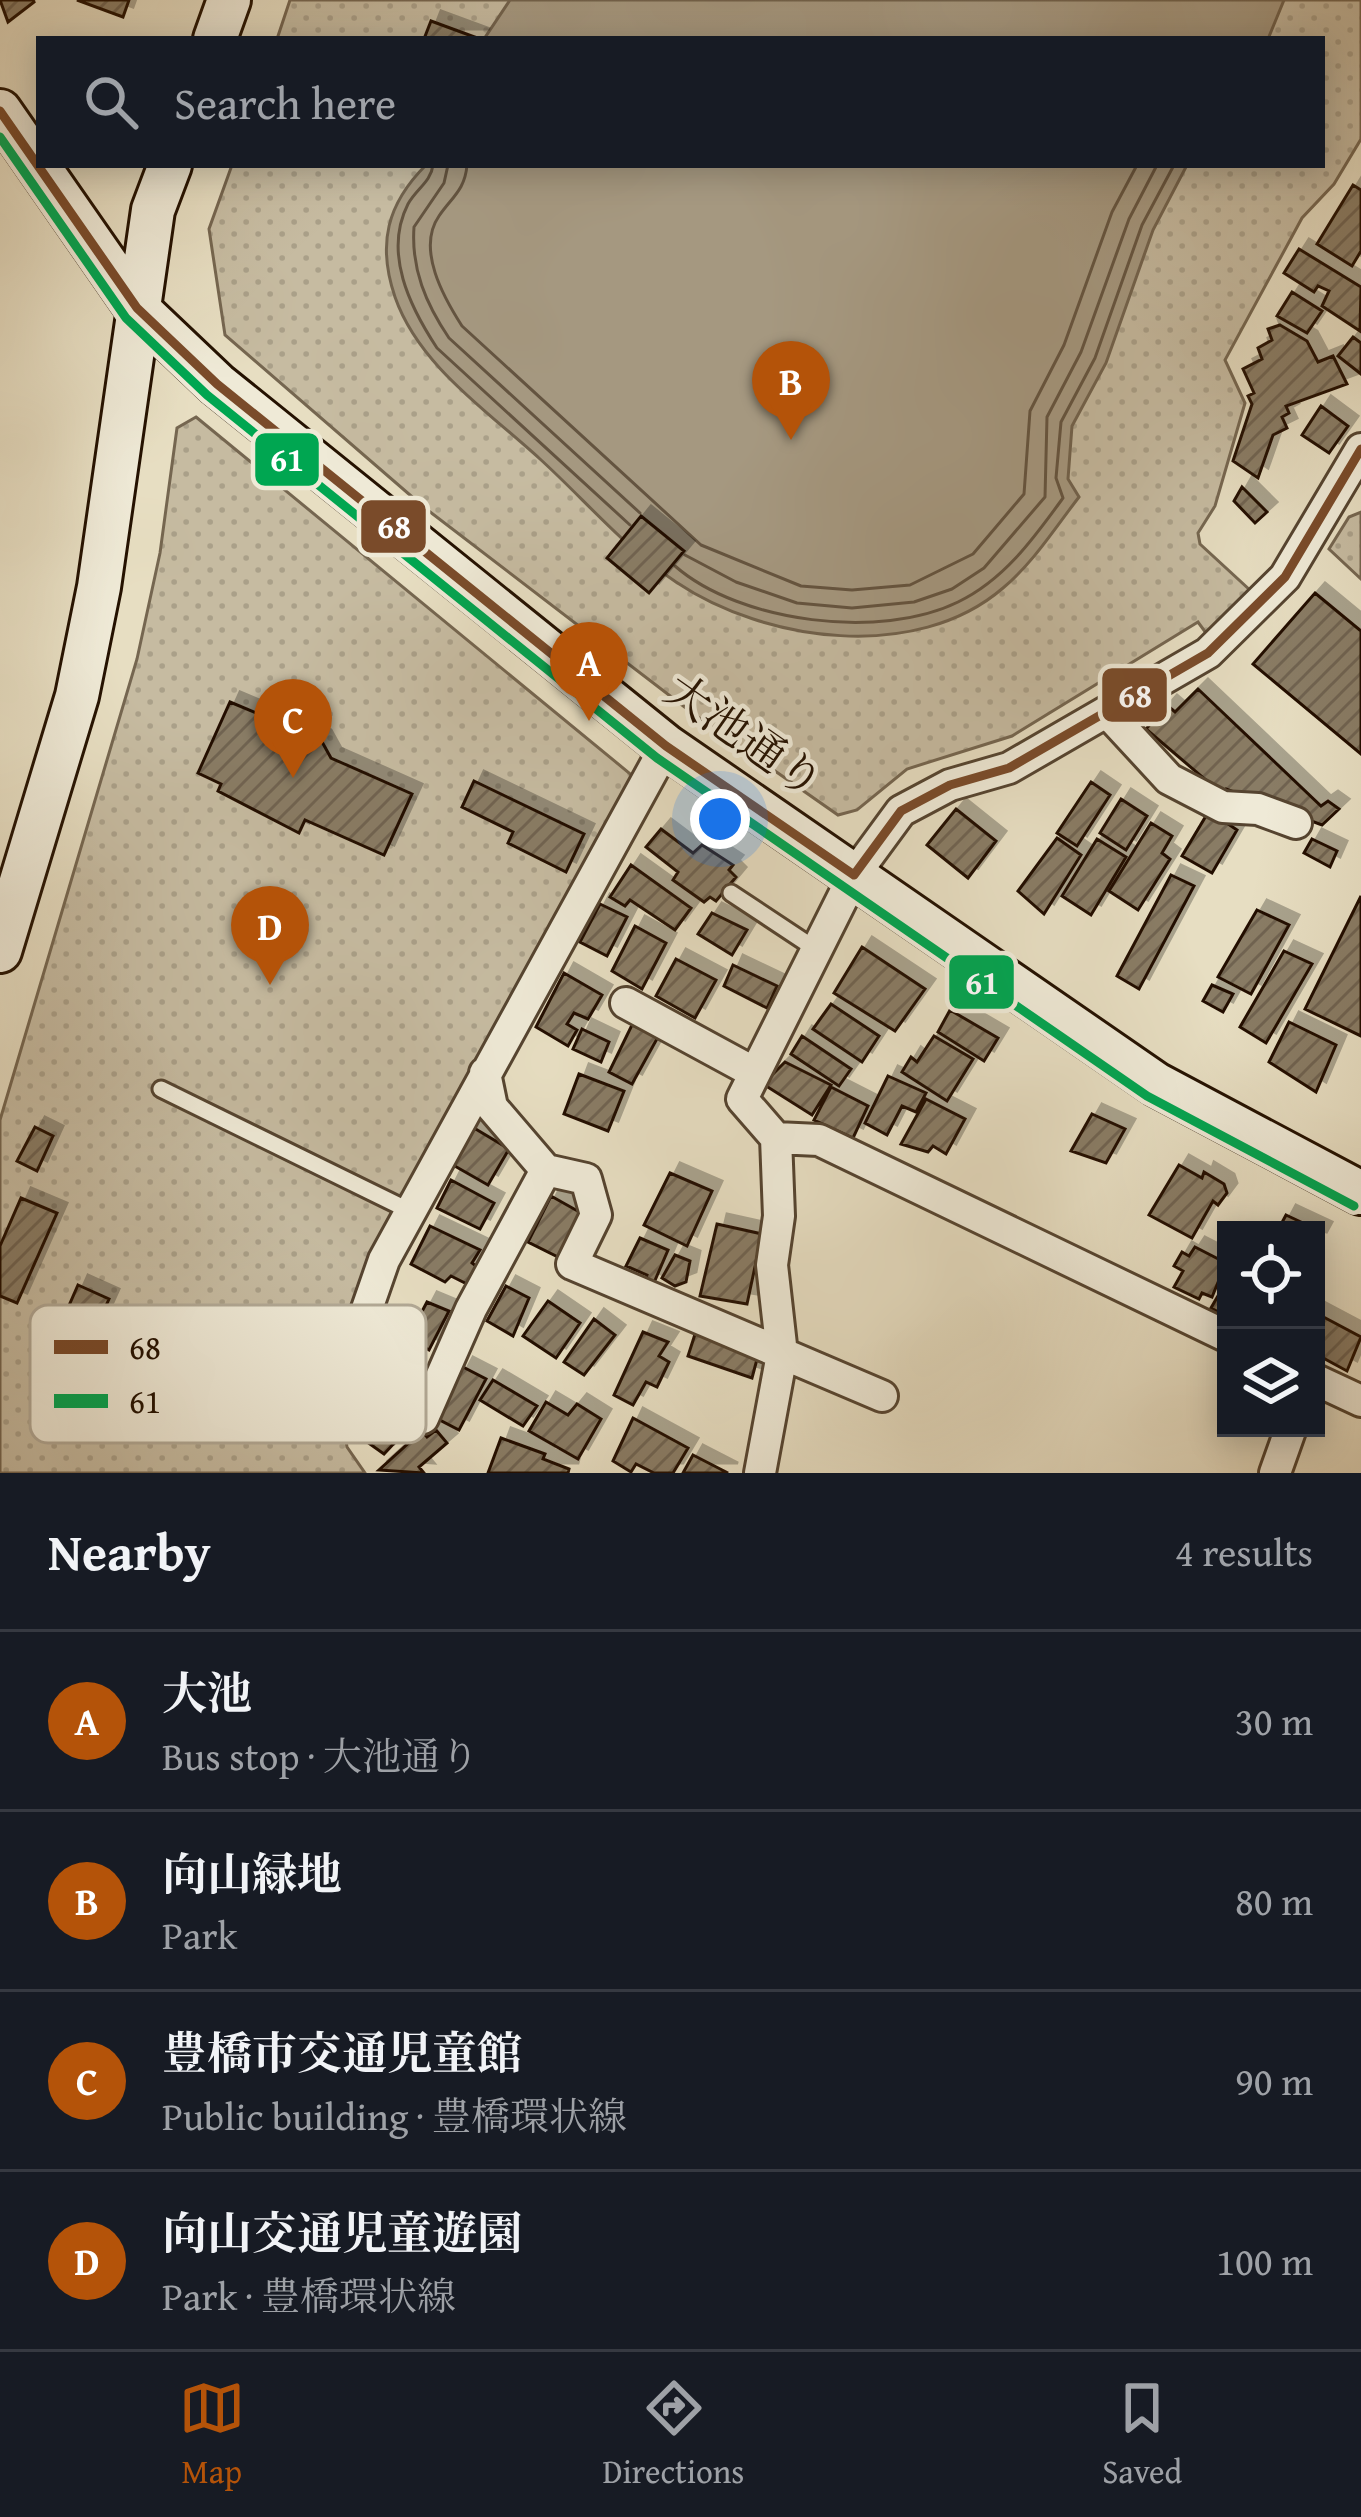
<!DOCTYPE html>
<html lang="en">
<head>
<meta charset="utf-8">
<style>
  body { margin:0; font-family:"Gentium Book Plus","Noto Serif JP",serif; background:#20242c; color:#f1f3f6 }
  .controls { position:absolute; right:36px; bottom:36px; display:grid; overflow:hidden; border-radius:0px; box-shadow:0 6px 30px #0003 }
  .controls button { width:108px; height:108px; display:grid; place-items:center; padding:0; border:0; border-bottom:3px solid #363941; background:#171b24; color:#f1f3f6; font:60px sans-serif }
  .you { position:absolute; left:720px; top:819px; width:42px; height:42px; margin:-30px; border:9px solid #fff; border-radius:50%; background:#1a73e8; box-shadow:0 0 0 18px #1a73e833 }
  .badge { display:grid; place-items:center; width:78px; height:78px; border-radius:50%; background:#b45309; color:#fff; font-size:39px; font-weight:700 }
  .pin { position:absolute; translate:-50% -99px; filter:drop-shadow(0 3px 6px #0008) }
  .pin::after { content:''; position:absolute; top:63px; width:42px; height:36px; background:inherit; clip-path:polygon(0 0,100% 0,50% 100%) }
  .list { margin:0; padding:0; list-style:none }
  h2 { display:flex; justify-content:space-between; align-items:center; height:156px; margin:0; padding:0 48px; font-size:51px }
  h2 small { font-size:39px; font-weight:400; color:#9ea1a6 }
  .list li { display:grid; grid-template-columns:78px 1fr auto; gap:36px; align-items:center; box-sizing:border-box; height:180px; padding:0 48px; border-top:3px solid #363941 }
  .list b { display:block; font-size:45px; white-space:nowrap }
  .list p { margin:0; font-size:39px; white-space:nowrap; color:#9ea1a6 }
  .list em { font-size:39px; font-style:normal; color:#9ea1a6 }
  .icon { flex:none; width:66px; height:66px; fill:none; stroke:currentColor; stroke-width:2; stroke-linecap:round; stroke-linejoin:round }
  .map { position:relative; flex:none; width:1361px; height:1473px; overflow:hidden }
  .search { position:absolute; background:#171b24; box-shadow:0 6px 30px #0003; left:36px; right:36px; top:36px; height:132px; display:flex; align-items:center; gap:30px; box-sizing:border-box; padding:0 42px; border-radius:0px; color:#9ea1a6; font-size:45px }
  .sheet { height:876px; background:#171b24 }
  nav { display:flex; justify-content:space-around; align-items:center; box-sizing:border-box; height:168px; border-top:3px solid #363941; background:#171b24; font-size:33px; color:#9ea1a6 }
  nav a { display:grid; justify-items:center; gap:6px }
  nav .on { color:#b45309 }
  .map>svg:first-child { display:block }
  .park { fill:url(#park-dots); stroke:#756650; stroke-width:3 }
  .water { fill:#a59880; stroke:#71624d; stroke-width:3 }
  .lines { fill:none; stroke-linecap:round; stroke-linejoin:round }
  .shore { stroke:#645440; stroke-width:3 }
  .building { fill:url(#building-hatch); stroke:#241100; stroke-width:3; filter:url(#shadow) }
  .lane-casing { stroke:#554430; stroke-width:21 }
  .street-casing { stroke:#554430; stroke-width:36 }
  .secondary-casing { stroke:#241100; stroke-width:48 }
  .lane { stroke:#efead7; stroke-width:15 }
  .street { stroke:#efead7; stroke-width:30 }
  .secondary { stroke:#efead7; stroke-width:42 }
  .bus-1-casing { stroke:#efead7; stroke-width:18 }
  .bus-2-casing { stroke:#efead7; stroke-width:18 }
  .bus-1 { stroke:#7a4b2a; stroke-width:9 }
  .bus-2 { stroke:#00a651; stroke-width:9 }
  .labels { text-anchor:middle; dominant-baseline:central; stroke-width:9; stroke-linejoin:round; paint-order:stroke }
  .street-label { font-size:45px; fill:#241100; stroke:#efead7 }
  .key { fill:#efead7; stroke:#b2a996; stroke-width:3 }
  .key-label { font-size:33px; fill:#241100 }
  .line-badge { stroke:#efead7; stroke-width:4.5 }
  .badge-label { font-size:33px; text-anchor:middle; font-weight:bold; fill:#fff }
</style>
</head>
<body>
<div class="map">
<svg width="1361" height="1473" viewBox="0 0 1361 1473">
  <defs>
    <pattern id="park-dots" width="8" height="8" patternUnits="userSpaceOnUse" patternTransform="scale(3)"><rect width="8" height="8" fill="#c6bba1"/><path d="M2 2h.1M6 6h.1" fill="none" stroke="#aaa089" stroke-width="1.8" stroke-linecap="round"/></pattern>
    <pattern id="building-hatch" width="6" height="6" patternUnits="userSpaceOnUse" patternTransform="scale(3)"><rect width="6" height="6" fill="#897c65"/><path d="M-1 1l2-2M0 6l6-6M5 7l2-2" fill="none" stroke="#706451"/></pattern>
    <filter id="shadow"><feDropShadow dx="10" dy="-10" stdDeviation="0" flood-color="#0004"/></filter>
  </defs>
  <rect width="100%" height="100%" fill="#e7dec2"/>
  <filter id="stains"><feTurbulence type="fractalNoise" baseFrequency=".00167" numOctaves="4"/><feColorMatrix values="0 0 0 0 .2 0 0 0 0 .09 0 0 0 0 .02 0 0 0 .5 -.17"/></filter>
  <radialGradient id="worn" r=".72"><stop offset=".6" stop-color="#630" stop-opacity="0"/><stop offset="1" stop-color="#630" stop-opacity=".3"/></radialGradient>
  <path class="park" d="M290 0H1361V139L1334 184 1302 218 1225 360 1245 403 1215 506 1198 533 1200 544 1252 592 1206 633 1198 622 1012 736 907 769 857 810 838 815 695 715 425 508 225 335 209 229 232 165H1322V39H277Z
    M196 417 634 777 392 1221 349 1315 335 1375 347 1447 365 1473H0V1120L137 659 160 553 177 428Z
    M1361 512V579L1329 549 1349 517Z"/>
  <path class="water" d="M510 0H1284L1268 39H484Z
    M426 165H1187L1153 230 1106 363 1072 426 1068 479 1079 497C1055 528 1033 563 1003 588 916 663 765 642 676 582 627 550 584 499 540 459 489 412 419 366 395 297 377 244 387 204 426 165Z"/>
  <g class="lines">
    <path class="shore" d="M433 165C431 182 416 189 408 204 383 253 410 307 437 348L630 525
      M448 165 444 183 414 227C411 269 426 304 449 338L640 513
      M467 165C465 190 452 197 439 216 416 249 444 298 462 326L701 545 801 586 852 590 910 585 973 554 1024 494 1030 411 1064 345 1112 212 1137 165
      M685 555 736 582 797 603 852 608 914 602 952 589 984 568 1045 497 1047 417 1081 352 1129 219 1157 165
      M675 566C740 623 881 640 958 602 1004 580 1034 538 1063 498L1056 478 1061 422 1095 358 1142 225 1174 165"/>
  </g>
  <path class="building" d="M0 0H33L34 2 8 22Z
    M77 0H129L123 17Z
    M431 21 480 39H424Z
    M1353 185 1361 190V251L1352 266 1317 244Z
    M1299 249 1361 287 1360 331 1322 306 1329 291 1318 286 1314 292 1284 273Z
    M1292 292 1322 311 1307 333 1277 316Z
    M1280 325 1307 341 1318 362 1333 356 1347 384 1286 406 1289 413 1282 417 1287 428 1273 435 1258 478 1233 461 1252 404 1248 396 1254 393 1243 369 1262 359 1258 348 1272 340 1268 329Z
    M1353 337 1361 343V374L1338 356Z
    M1321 406 1348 426 1329 453 1302 435Z
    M1242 487 1267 512 1255 523 1234 501Z
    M641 516 684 551 649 593 607 558Z
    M1315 593 1361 631V754L1253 664Z
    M1198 689 1321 806 1328 801 1339 809 1322 825 1226 789 1221 793 1146 729 1167 705 1175 712Z
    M230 702 321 740 331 758 412 794 384 855 305 820 299 833 218 791 221 784 198 773Z
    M474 781 584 834 566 872 508 843 513 832 462 807Z
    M1091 782 1110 795 1077 846 1057 833Z
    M1121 799 1147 816 1126 850 1100 833Z
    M956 809 996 841 968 878 927 845Z
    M1209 811 1237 830 1212 873 1182 856Z
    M1151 823 1172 836 1162 853 1170 859 1138 910 1109 891Z
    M661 829 693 853 702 845 733 865 729 870 736 877 716 901 710 897 704 902 673 880 678 872 646 847Z
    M1057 838 1081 855 1044 914 1018 891Z
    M1097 839 1126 857 1091 915 1062 896Z
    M1312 839 1337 851 1330 867 1304 853Z
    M631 865 691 908 675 930 630 900 625 906 610 897Z
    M1171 875 1194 886 1139 989 1117 976Z
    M1361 896V1036L1305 1009Z
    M600 904 627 917 607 956 580 942Z
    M1257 910 1289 925 1251 994 1218 977Z
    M712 913 747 930 732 955 698 934Z
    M635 926 666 943 642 989 612 971Z
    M862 947 925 989 895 1031 834 993Z
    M1284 951 1312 964 1266 1043 1240 1027Z
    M676 959 716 980 695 1018 656 996Z
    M733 965 777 986 767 1008 724 986Z
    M564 973 602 995 588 1019 574 1013 567 1024 577 1030 568 1046 536 1027Z
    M1212 985 1233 994 1223 1012 1203 1001Z
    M831 1004 879 1036 862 1062 813 1029Z
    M950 1010 998 1038 984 1061 938 1032Z
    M1289 1022 1336 1045 1316 1092 1269 1062Z
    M632 1025 658 1037 632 1084 609 1072Z
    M582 1029 609 1042 601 1062 573 1049Z
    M802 1036 851 1069 839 1086 791 1054Z
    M934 1036 973 1059 947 1101 902 1072 911 1057 917 1062Z
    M785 1062 831 1085 812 1115 763 1084Z
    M579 1074 624 1091 608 1131 564 1114Z
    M888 1076 926 1093 916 1112 902 1106 887 1135 865 1123Z
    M831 1087 868 1106 853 1138 814 1120Z
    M926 1099 965 1119 946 1154 933 1146 928 1152 901 1144Z
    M1092 1114 1125 1129 1106 1163 1071 1151Z
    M35 1127 53 1136 37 1171 17 1161Z
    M474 1128 509 1149 488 1185 453 1165Z
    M1179 1165 1202 1178 1204 1172 1224 1184 1227 1193 1218 1205 1213 1201 1192 1238 1149 1215Z
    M670 1173 712 1191 687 1246 644 1225Z
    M451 1180 494 1203 480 1229 437 1208Z
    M551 1196 583 1214 558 1257 528 1242Z
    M21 1198 57 1213 17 1303 0 1296V1246Z
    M1286 1215 1322 1232 1316 1243V1230H1278Z
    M717 1224 762 1234 747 1304 700 1296Z
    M430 1226 480 1250 472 1263 481 1270 471 1286 451 1276 445 1282 411 1264Z
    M640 1238 668 1250 653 1285 645 1281 647 1275 626 1266Z
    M1195 1247 1226 1263 1212 1297 1202 1293 1199 1299 1174 1287 1183 1271 1174 1266 1182 1252 1189 1256Z
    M675 1255 690 1261 686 1282 675 1286 662 1278Z
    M1226 1282V1316L1211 1308Z
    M78 1285 109 1299 95 1330 64 1317Z
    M506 1286 529 1298 513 1336 487 1321Z
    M548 1301 580 1323 556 1358 523 1336Z
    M427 1302 449 1311 429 1350 408 1338Z
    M1316 1313 1361 1337 1347 1371 1316 1354Z
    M594 1319 615 1335 584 1375 564 1362Z
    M697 1328 760 1348 752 1378 688 1356Z
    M643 1332 668 1342 659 1356 669 1362 657 1387 646 1382 633 1405 614 1395Z
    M463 1367 486 1379 459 1430 436 1418Z
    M493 1380 537 1406 523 1426 480 1400Z
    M358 1391 415 1421 384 1454 360 1437Z
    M546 1402 568 1415 577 1404 601 1419 578 1459 529 1431Z
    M633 1418 688 1448 673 1473H654L636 1464 631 1472 613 1461Z
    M436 1430 447 1443 419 1467 424 1473 379 1470 422 1431 427 1437Z
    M501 1438 545 1454 543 1459 569 1469 568 1473H488Z
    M693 1455 728 1473H683Z"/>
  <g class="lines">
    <defs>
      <path id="lane" d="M731 893 817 950
        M161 1089 410 1211"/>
      <path id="street" d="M1109 714 1169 779 1223 807 1258 809 1296 823
        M626 1003 755 1073
        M485 1073 492 1107 546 1170 586 1179 596 1215 572 1264 882 1396
        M776 1138 819 1140 1226 1336
        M345 1372 384 1260 666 746
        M1316 1380 1361 1401
        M423 1418 471 1309 546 1170
        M760 1473 782 1354 772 1265 779 1216 776 1138 742 1099 854 875 901 811 950 785 1009 768 1208 653 1285 577 1361 449
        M1275 1473 1291 1428"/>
      <path id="secondary" d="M215 39 229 0
        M0 111 137 308 217 384 666 746 1156 1084 1361 1193
        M0 951 77 696 99 587 153 210 170 165"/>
    </defs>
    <use href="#lane" class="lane-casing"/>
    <use href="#street" class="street-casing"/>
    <use href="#secondary" class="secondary-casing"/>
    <use href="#lane" class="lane"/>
    <use href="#street" class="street"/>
    <use href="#secondary" class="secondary"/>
    <defs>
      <path id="bus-1" d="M0 111 137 308 217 384 666 746 854 875
        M854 875 901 811 950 785 1009 768 1208 653 1285 577 1361 449"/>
      <path id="bus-2" d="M0 137 126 318 207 395 657 758 1147 1096 1354 1206"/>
    </defs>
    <use href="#bus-1" class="bus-1-casing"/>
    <use href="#bus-2" class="bus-2-casing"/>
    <use href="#bus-1" class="bus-1"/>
    <use href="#bus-2" class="bus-2"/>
  </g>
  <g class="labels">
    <g class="street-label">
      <text transform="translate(745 735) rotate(35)">大池通り</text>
    </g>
  </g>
  <rect x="30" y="1305" width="396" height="138" rx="18" class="key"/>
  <rect x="54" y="1340" width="54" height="14" fill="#7a4b2a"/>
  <rect x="54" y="1394" width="54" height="14" fill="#00a651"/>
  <g class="key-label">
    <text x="129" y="1359">68</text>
    <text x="129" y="1413">61</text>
  </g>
  <g class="line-badge">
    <rect x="253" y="431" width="68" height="57" rx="12" fill="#00a651"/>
    <rect x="359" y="498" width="69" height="57" rx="12" fill="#7a4b2a"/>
    <rect x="1100" y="666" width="69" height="58" rx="12" fill="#7a4b2a"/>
    <rect x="947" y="953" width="69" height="58" rx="12" fill="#00a651"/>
  </g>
  <g class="badge-label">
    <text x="287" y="471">61</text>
    <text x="394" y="538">68</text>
    <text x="1135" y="707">68</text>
    <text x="982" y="994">61</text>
  </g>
  <rect width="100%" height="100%" filter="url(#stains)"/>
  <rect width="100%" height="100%" fill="url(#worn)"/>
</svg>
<div class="controls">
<button><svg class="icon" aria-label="locate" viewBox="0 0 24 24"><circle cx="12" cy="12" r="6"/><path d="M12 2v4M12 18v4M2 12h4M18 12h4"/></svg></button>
<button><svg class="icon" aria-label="layers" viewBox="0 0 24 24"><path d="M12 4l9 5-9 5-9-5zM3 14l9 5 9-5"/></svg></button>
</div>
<div class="you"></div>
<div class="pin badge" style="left:589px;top:721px">A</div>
<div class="pin badge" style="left:791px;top:440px">B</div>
<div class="pin badge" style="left:293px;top:778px">C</div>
<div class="pin badge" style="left:270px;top:985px">D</div>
<div class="search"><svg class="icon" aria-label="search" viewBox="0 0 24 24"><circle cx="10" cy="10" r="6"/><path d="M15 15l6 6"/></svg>Search here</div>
</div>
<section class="sheet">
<h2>Nearby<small>4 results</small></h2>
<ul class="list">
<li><span class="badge">A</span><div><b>大池</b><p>Bus stop · 大池通り</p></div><em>30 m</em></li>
<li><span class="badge">B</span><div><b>向山緑地</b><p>Park</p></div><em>80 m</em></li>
<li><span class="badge">C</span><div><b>豊橋市交通児童館</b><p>Public building · 豊橋環状線</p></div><em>90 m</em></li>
<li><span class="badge">D</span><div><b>向山交通児童遊園</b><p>Park · 豊橋環状線</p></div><em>100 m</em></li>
</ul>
</section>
<nav>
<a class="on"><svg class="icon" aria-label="map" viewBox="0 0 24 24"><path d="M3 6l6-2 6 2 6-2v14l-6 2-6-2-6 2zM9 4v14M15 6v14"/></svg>Map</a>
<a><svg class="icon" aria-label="directions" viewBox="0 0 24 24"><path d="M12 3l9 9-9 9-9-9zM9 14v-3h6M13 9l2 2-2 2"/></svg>Directions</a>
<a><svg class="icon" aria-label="saved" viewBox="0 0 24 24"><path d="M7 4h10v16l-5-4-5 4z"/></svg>Saved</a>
</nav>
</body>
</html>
